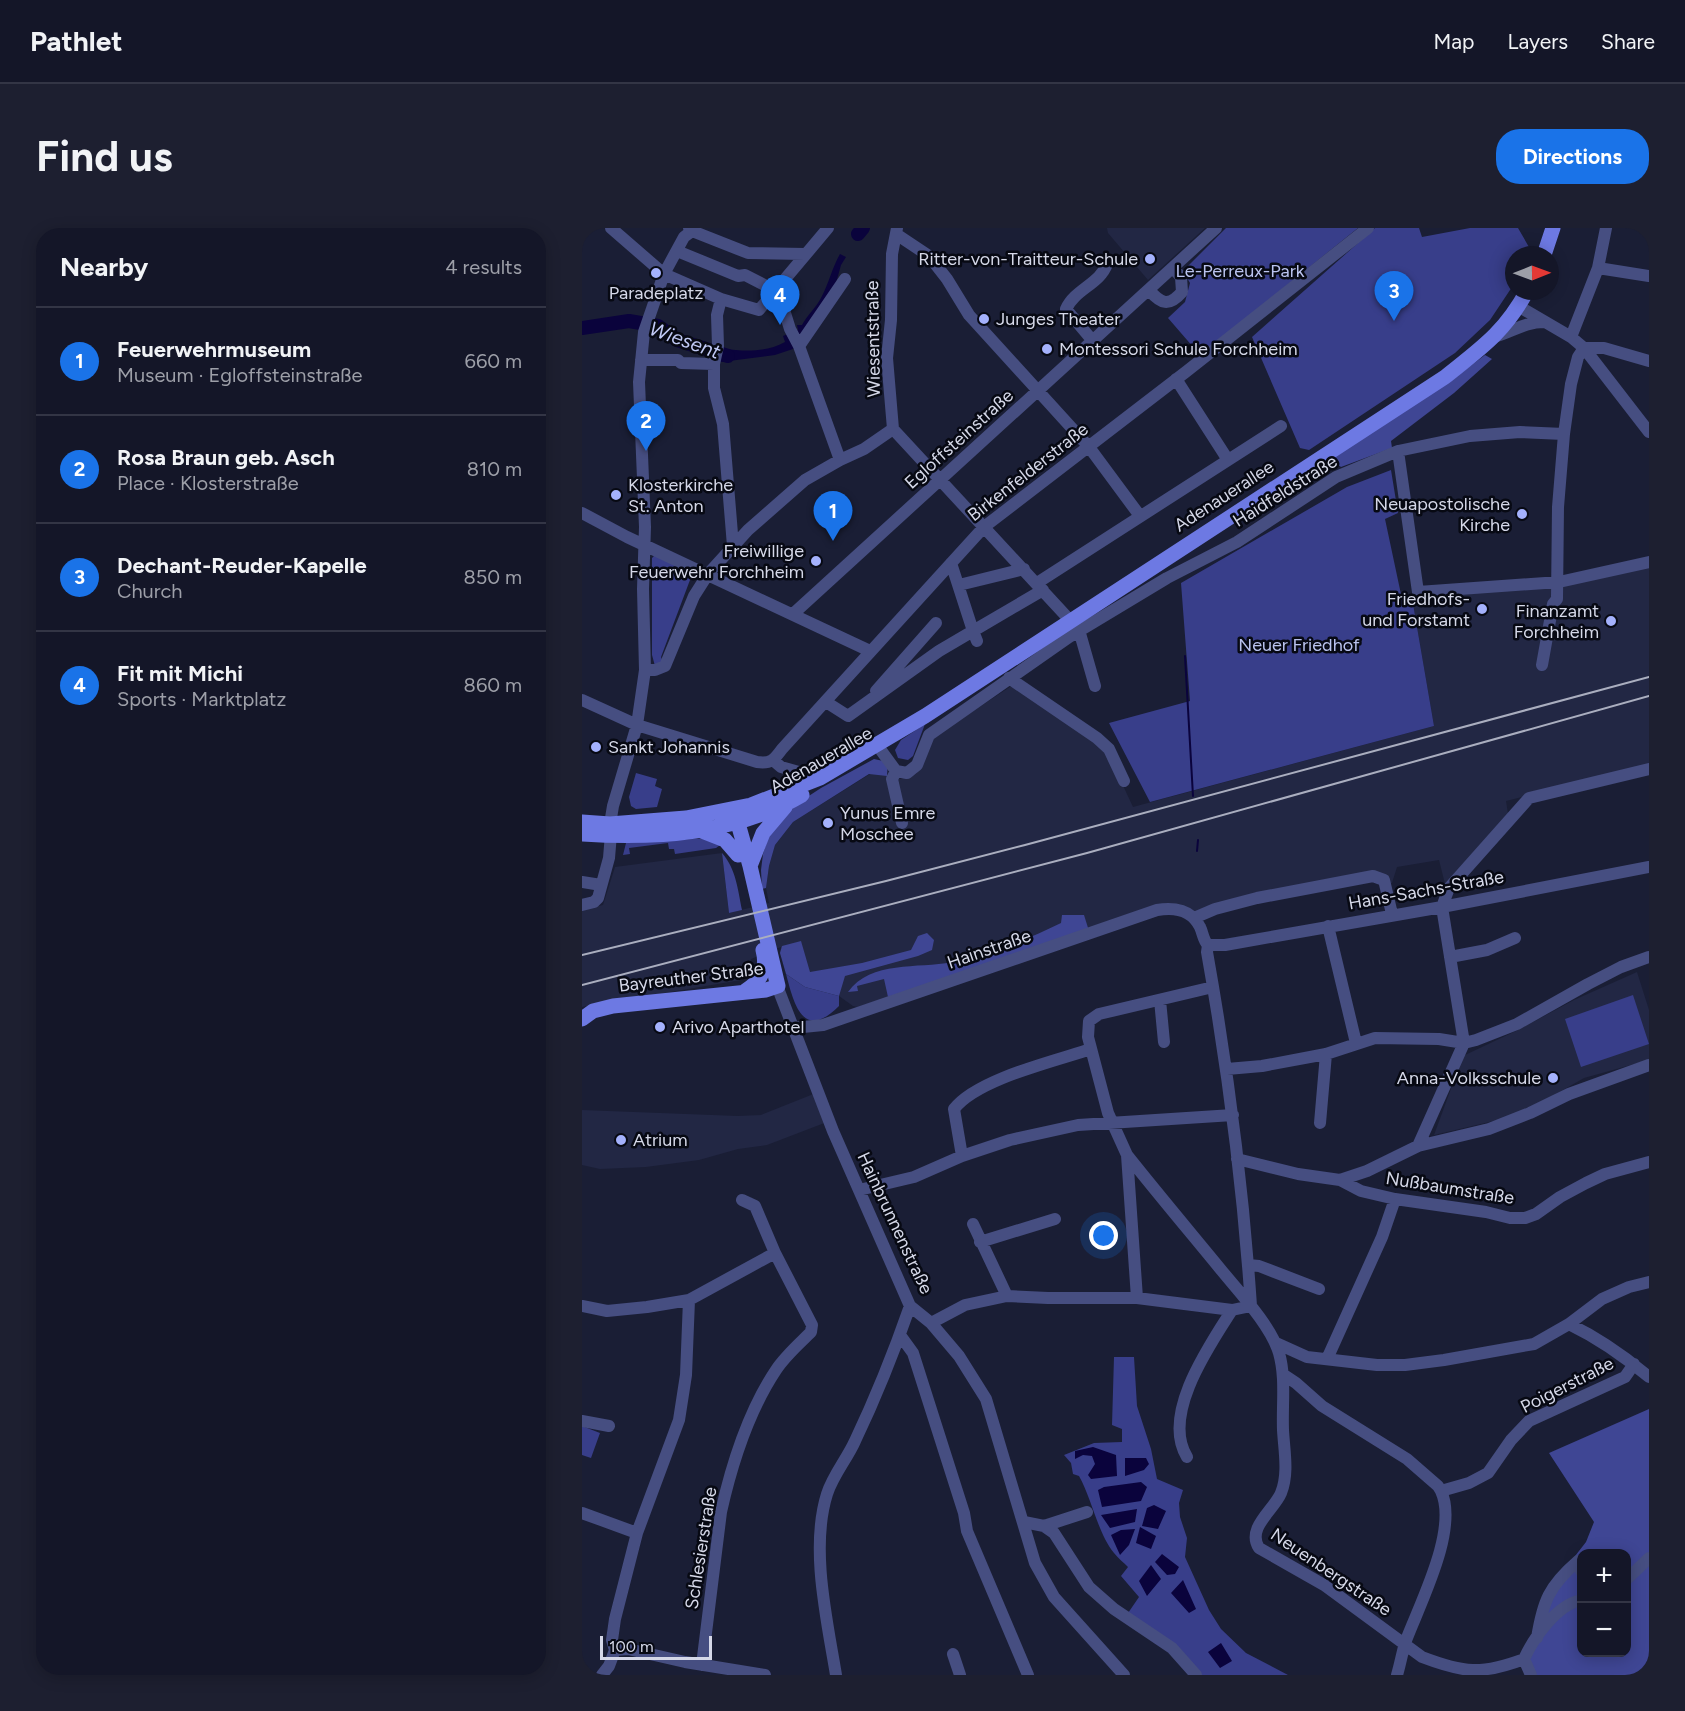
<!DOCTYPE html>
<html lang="en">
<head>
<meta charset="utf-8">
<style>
  body { margin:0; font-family:Figtree,sans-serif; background:#1d1f30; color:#f1f3f6 }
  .controls { position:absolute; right:18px; bottom:18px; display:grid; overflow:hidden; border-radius:12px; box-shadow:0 3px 15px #0003 }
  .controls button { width:54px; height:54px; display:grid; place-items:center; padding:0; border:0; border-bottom:2px solid #333545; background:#141628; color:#f1f3f6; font:30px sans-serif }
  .compass { position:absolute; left:923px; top:18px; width:54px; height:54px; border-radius:50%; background:#141628; box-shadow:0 3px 15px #0003; rotate:89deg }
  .scale { position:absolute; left:18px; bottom:15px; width:112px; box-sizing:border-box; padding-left:6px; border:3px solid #d5d8e8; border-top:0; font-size:16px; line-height:21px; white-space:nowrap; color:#d5d8e8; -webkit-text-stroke:4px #070913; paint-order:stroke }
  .you { position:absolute; left:522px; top:1008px; width:21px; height:21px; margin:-15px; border:4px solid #fff; border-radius:50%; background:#1a73e8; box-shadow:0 0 0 9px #1a73e833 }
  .badge { display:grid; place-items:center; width:39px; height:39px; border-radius:50%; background:#1a73e8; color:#fff; font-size:20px; font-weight:700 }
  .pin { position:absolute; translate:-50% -50px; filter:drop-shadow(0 2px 3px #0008) }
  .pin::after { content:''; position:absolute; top:32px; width:21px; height:18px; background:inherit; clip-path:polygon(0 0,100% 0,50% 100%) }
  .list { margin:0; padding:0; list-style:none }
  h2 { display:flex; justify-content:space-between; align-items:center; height:78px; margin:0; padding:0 24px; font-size:26px }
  h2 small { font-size:20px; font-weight:400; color:#9d9fa8 }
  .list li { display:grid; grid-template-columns:39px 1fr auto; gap:18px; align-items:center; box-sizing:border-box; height:108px; padding:0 24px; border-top:2px solid #333545 }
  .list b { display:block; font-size:22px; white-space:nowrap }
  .list p { margin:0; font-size:20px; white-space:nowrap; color:#9d9fa8 }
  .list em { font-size:20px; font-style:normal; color:#9d9fa8 }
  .map { position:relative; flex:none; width:1067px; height:1447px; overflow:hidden; border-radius:24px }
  header { display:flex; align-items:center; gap:36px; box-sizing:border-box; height:84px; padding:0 30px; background:#141628; border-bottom:2px solid #333545 }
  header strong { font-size:28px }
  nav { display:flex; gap:33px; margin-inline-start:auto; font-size:21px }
  .intro { display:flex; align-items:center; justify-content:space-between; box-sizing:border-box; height:144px; padding:0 36px }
  h1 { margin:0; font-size:42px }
  .button { padding:15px 27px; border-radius:24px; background:#1a73e8; color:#fff; font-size:21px; font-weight:700 }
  main { display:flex; gap:36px; padding:0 36px }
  aside { flex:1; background:#141628; border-radius:24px; box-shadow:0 3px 15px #0003 }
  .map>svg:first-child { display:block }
  .built { fill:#222744 }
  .green { fill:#383e8a }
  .forest { fill:#3f4694; fill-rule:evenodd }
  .water { fill:#0a033c }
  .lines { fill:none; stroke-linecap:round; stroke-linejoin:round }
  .stream { stroke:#0a033c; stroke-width:2 }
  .river { stroke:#0a033c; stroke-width:14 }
  .minor { stroke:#464e81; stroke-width:12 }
  .major { stroke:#6d79e3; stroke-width:15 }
  .rail { stroke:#aaaebf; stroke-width:2 }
  .poi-dot { fill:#a4b1fc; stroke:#070913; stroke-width:2 }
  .labels { text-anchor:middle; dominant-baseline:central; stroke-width:5; stroke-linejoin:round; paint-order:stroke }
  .poi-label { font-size:18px; fill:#d5d8e8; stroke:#070913; text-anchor:start }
  .park-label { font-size:18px; fill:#bac3ef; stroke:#070913 }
  .street-label { font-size:18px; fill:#d5d8e8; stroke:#070913 }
  .water-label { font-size:20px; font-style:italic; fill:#c0c9f5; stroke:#070913 }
</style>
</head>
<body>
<header>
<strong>Pathlet</strong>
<nav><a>Map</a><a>Layers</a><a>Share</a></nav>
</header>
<div class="intro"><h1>Find us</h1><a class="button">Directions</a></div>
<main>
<aside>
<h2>Nearby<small>4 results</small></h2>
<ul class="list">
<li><span class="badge">1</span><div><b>Feuerwehrmuseum</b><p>Museum · Egloffsteinstraße</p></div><em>660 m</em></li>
<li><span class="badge">2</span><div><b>Rosa Braun geb. Asch</b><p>Place · Klosterstraße</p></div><em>810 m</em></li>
<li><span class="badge">3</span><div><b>Dechant-Reuder-Kapelle</b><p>Church</p></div><em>850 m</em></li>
<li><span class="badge">4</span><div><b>Fit mit Michi</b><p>Sports · Marktplatz</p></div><em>860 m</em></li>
</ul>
</aside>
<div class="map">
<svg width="1067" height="1447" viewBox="0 0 1067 1447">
  <rect width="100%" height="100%" fill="#1a1e35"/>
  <path class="built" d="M525 0H623L566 52 526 5Z
    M1067 331V538L924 573 926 586 864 660 857 632 815 639 810 655 805 657 802 646H791L610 686 602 680 275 779 271 778 257 768 223 759 205 746 198 725 199 719 169 731 167 742 159 752 0 779V682L21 677 33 639 140 625 147 685 187 675 184 660 187 638 193 617 211 594 288 546H299L319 551 334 546 341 535 350 510 431 457 523 519 551 579 852 498 830 370 837 362 976 350Z
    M1055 744 1067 782V832L1002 850 974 866 970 871 920 891 852 907 881 828 936 802 992 772Z
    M234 865 245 894 185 917 156 921 117 932 64 939 18 941 0 937V882L156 888 179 887Z"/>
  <path class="green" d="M644 0H776L618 127 586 90 603 74 608 55 601 43Z
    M793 0H837L840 9 888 0H936L951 26 932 27V56L908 92 873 125 727 222 718 220 670 109Z
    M809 242 816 285 803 291 820 371 830 370 852 498 568 574 527 495 608 473 599 355 765 259Z
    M73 327 111 344 79 429 81 435 73 438 70 427V330Z
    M343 496 331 528 326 532 316 530 313 522 319 512Z
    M54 545 75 551 73 558 80 561 75 579 54 581 49 578 47 569Z
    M127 610 141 615 134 620 93 626 92 621H87L86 615 47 620 48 626 41 627 44 615Z
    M204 746 223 759 257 768V778C221 814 212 776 204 746Z
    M1051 767 1067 816 999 839 983 791Z
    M532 1129H552L555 1178 569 1221 575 1251 601 1262 597 1275 598 1289 605 1310 603 1329 627 1382 639 1401 664 1425 706 1447H616L544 1388 557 1369 539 1348 546 1339C542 1335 536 1330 532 1325 516 1306 510 1271 497 1248L491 1246 489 1235 482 1227 512 1215 540 1214V1201L530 1197Z
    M0 1198 18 1205 9 1230 0 1227Z"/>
  <path class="forest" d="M903 127 910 131 872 165 809 213 810 220 759 239 748 231 875 148Z
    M292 531 306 534 305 548 287 546 211 594 193 617 187 638 184 660 180 661 179 642 181 626 189 601 213 577 239 560Z
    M140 625C154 641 156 662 160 682L147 685Z
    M480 687H502L507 703 306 769 302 751 275 758 276 763 266 764C289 732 336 741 370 734 408 727 444 712 479 695Z
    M345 705 352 712 350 722 336 728 263 748 257 768 223 759 204 746 198 725 200 718 219 713 228 744 280 735 329 722 336 708Z
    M1067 1181V1447H952L945 1430 972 1355 1004 1314 1012 1294 967 1225ZM999 1326H1044V1424H999Z"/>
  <path class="water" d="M258 26 264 29 259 37 254 55 220 111 211 121 193 127 139 134 142 121C162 123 183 125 203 114L201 108 216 102 215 97H220C225 87 234 80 239 70 247 55 250 40 258 26Z
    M511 1219 534 1227 535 1248 509 1251 506 1247 513 1236 510 1228 501 1227 493 1231V1223Z
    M543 1230H564L567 1236 562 1242 543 1248Z
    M559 1254 565 1259 559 1273 520 1279 516 1262 522 1259Z
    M572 1277 584 1283 576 1301 560 1298 565 1280Z
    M555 1281 553 1294 528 1300 519 1287Z
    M558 1299 574 1308 569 1321 554 1315Z
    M553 1301 547 1317 538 1327 529 1307 539 1302Z
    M580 1326 597 1339 593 1346 585 1347 573 1334Z
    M569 1337 579 1351 565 1368 557 1353Z
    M601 1352 614 1381 607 1385 589 1365Z
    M639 1415 650 1433 638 1440 626 1424Z"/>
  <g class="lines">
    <path class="stream" d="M603 428 611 568
      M615 623 616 612"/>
    <path class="river" d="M276 6 281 0
      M0 100 47 93 76 98 95 112 146 128"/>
    <path class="minor" d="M29 0 82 46 139 71 177 82 246 0
      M107 0 110 3 166 25 223 26
      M314 6 347 28 365 51 387 87 507 219 558 288
      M95 23 156 48 163 47 192 62 203 85 208 101 217 118 258 232
      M1016 40 1067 48
      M567 62C579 76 587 79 600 64L599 49 591 40
      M139 71 135 87 136 118 132 136V160L141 196 151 318
      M936 78 989 109 1002 120 1067 204
      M912 109C930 104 943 94 962 94
      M989 109 1016 40 1024 0
      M510 112 484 81C493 61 518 56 525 36
      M217 118 263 51
      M1002 120H1022L1067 133
      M59 132H96L99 135 132 136
      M594 151 646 232
      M311 201 497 402 513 458
      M311 201 305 130 309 92 310 26 315 0
      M816 223 836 364 977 354 1067 334
      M0 285 45 309 288 423
      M369 335 391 403 461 362
      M455 355 699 198
      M377 357 442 341
      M211 386 634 0
      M960 437 971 376 975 371 976 279 982 206 989 156 996 129 1002 120
      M63 442H73L83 438 112 368 126 346 166 302 223 252 258 232 282 221 311 201
      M427 450 515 510 527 521 542 553
      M294 463 354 395
      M0 472 55 497 175 534C189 536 192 532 200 521L402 299 605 143 786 0
      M244 474 266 488 357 423 391 403 395 413
      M298 521 314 543 325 545 335 537 347 507 487 409 585 350 655 314 754 249 816 223 888 208 938 204 982 206
      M192 533 199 539 238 550
      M314 543 310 551 320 595
      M28 596 31 578 55 497 63 442 61 361 63 299 57 154 62 104 82 46 102 9 110 3
      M0 654 19 657
      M0 677 12 674 16 670 27 630 29 606
      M612 690 633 681 675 670 791 648 802 652 810 686
      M746 698 774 815
      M626 717H643L860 679 1067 639
      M626 717 625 724C646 842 661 958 669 1078
      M868 729 905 722 933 710
      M192 750 251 903 328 1078 349 1095 377 1128 404 1171 453 1335 472 1369 542 1447
      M578 772 582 814
      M211 800 241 797 575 682C592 679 610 682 618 699 621 705 621 712 626 717
      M645 841 680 838 744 826 793 810 857 811 882 815 894 812 935 796 1006 756 1039 739 1067 729
      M738 895 744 826
      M836 918 882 815 860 679 867 660 947 570 1067 541
      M545 927C576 966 608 1004 640 1043 658 1065 689 1098 697 1125 704 1150 700 1175 701 1202 702 1222 707 1245 699 1265 692 1282 664 1300 677 1320L742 1357 840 1429C882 1445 899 1447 942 1431
      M380 928 372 881C395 851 473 833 509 821
      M655 931 716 946 758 952 779 963 813 971 904 984 928 990H943L954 986 978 969 1004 955 1023 946 1067 934
      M758 952 785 943 836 918 907 901 948 885 987 866 1067 837
      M277 962 332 949 380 928 428 912 496 897 651 887
      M391 996 425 1068
      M398 1014 473 991
      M666 1037 677 1038 737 1061
      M555 1070 545 927 526 885 506 809 507 793 517 786 631 759
      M0 1078 25 1083 65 1079 107 1072 193 1025 173 978 160 972
      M349 1095 383 1077 425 1068 466 1070H555L650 1082 669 1078
      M987 1096C1016 1110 1042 1128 1067 1149
      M318 1107 331 1125 382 1285 385 1303 446 1447
      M694 1115 725 1129 795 1137H823L862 1132 952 1116 987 1096 1020 1071 1047 1059 1067 1054
      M745 1131 800 1009 813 971
      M702 1147 714 1155 740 1178 825 1231 856 1258 859 1263
      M0 1193 27 1198
      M605 1229C579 1187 627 1118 650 1082
      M0 1285 55 1305
      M442 1294 462 1298 472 1305 507 1359 532 1381 590 1420 614 1447
      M462 1298 505 1284
      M1044 1352 1067 1330
      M955 1410C961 1373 967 1358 996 1333L999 1343
      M33 1422 30 1412 33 1391 55 1305 97 1192 104 1147 107 1072
      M33 1422 46 1421 103 1434 183 1447
      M371 1426 378 1447
      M942 1431C952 1409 975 1377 999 1372
      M942 1431 949 1447
      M120 1437 139 1284C150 1235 166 1184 194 1142 203 1128 217 1116 229 1104L230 1097 193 1025
      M20 1447 27 1438 33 1422
      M254 1447C245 1392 228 1320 245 1266 251 1247 265 1231 273 1213 294 1169 312 1124 328 1078
      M815 1447C818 1437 820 1426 823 1415 837 1377 877 1302 859 1263L887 1255 906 1245 929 1212 947 1193 1043 1149 1052 1136"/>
    <path class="major" d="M962 27 971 0
      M0 594 28 596 104 590 169 577 238 550 343 488 863 149C899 120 922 105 945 63
      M120 603 143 612 156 627
      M0 606C75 611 154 606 220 567
      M168 638 181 605 203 579
      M163 763C179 753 186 741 181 722
      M0 791 11 783 31 778 184 762 196 758 168 638 152 581"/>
    <path class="rail" d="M0 727 304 653 443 617 1067 449
      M0 757 505 625 1067 468"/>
  </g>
  <g class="poi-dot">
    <circle cx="568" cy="31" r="6"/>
    <circle cx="74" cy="45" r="6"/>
    <circle cx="402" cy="91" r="6"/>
    <circle cx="465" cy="121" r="6"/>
    <circle cx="34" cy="267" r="6"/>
    <circle cx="940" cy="286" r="6"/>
    <circle cx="234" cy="333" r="6"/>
    <circle cx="900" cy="381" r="6"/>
    <circle cx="1029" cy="393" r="6"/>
    <circle cx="14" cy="519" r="6"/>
    <circle cx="246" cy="595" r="6"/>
    <circle cx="78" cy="799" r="6"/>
    <circle cx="971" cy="850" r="6"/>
    <circle cx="39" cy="912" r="6"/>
  </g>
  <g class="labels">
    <g class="poi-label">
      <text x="556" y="31" text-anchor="end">Ritter-von-Traitteur-Schule</text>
      <text x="74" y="65" text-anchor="middle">Paradeplatz</text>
      <text x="414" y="91">Junges Theater</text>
      <text x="477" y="121">Montessori Schule Forchheim</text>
      <text x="46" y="257">Klosterkirche<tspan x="46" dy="21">St. Anton</tspan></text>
      <text x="928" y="276" text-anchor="end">Neuapostolische<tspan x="928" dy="21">Kirche</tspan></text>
      <text x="222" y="323" text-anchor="end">Freiwillige<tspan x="222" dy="21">Feuerwehr Forchheim</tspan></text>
      <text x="888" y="371" text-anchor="end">Friedhofs-<tspan x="888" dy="21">und Forstamt</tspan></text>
      <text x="1017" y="383" text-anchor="end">Finanzamt<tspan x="1017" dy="21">Forchheim</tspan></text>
      <text x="26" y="519">Sankt Johannis</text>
      <text x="258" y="585">Yunus Emre<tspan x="258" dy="21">Moschee</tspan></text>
      <text x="90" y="799">Arivo Aparthotel</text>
      <text x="959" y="850" text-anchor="end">Anna-Volksschule</text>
      <text x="51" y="912">Atrium</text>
    </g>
    <g class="park-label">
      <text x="658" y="43">Le-Perreux-Park</text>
      <text x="717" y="417">Neuer Friedhof</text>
    </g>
    <g class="street-label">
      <text transform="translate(291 111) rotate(-91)">Wiesentstraße</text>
      <text transform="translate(377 211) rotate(-42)">Egloffsteinstraße</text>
      <text transform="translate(446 244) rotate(-38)">Birkenfelderstraße</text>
      <text transform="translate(703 263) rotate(-32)">Haidfeldstraße</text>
      <text transform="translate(642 268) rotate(-33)">Adenauerallee</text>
      <text transform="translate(239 532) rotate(-30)">Adenauerallee</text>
      <text transform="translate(844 662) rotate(-10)">Hans-Sachs-Straße</text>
      <text transform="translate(407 721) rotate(-19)">Hainstraße</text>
      <text transform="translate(109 749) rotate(-7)">Bayreuther Straße</text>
      <text transform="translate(868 960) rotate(9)">Nußbaumstraße</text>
      <text transform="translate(313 995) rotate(65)">Hainbrunnenstraße</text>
      <text transform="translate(985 1157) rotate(-27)">Poigerstraße</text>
      <text transform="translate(119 1320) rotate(-81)">Schlesierstraße</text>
      <text transform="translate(749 1344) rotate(34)">Neuenbergstraße</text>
    </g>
    <g class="water-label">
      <text transform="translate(103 112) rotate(20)">Wiesent</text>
    </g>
  </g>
</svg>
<div class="controls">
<button>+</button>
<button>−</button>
</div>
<svg class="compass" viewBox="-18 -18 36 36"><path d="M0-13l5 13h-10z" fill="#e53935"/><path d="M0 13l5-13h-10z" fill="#9d9fa8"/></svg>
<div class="scale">100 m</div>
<div class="you"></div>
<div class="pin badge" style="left:251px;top:313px">1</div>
<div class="pin badge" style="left:64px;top:223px">2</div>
<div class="pin badge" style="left:812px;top:93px">3</div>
<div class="pin badge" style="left:198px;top:97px">4</div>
</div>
</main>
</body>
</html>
